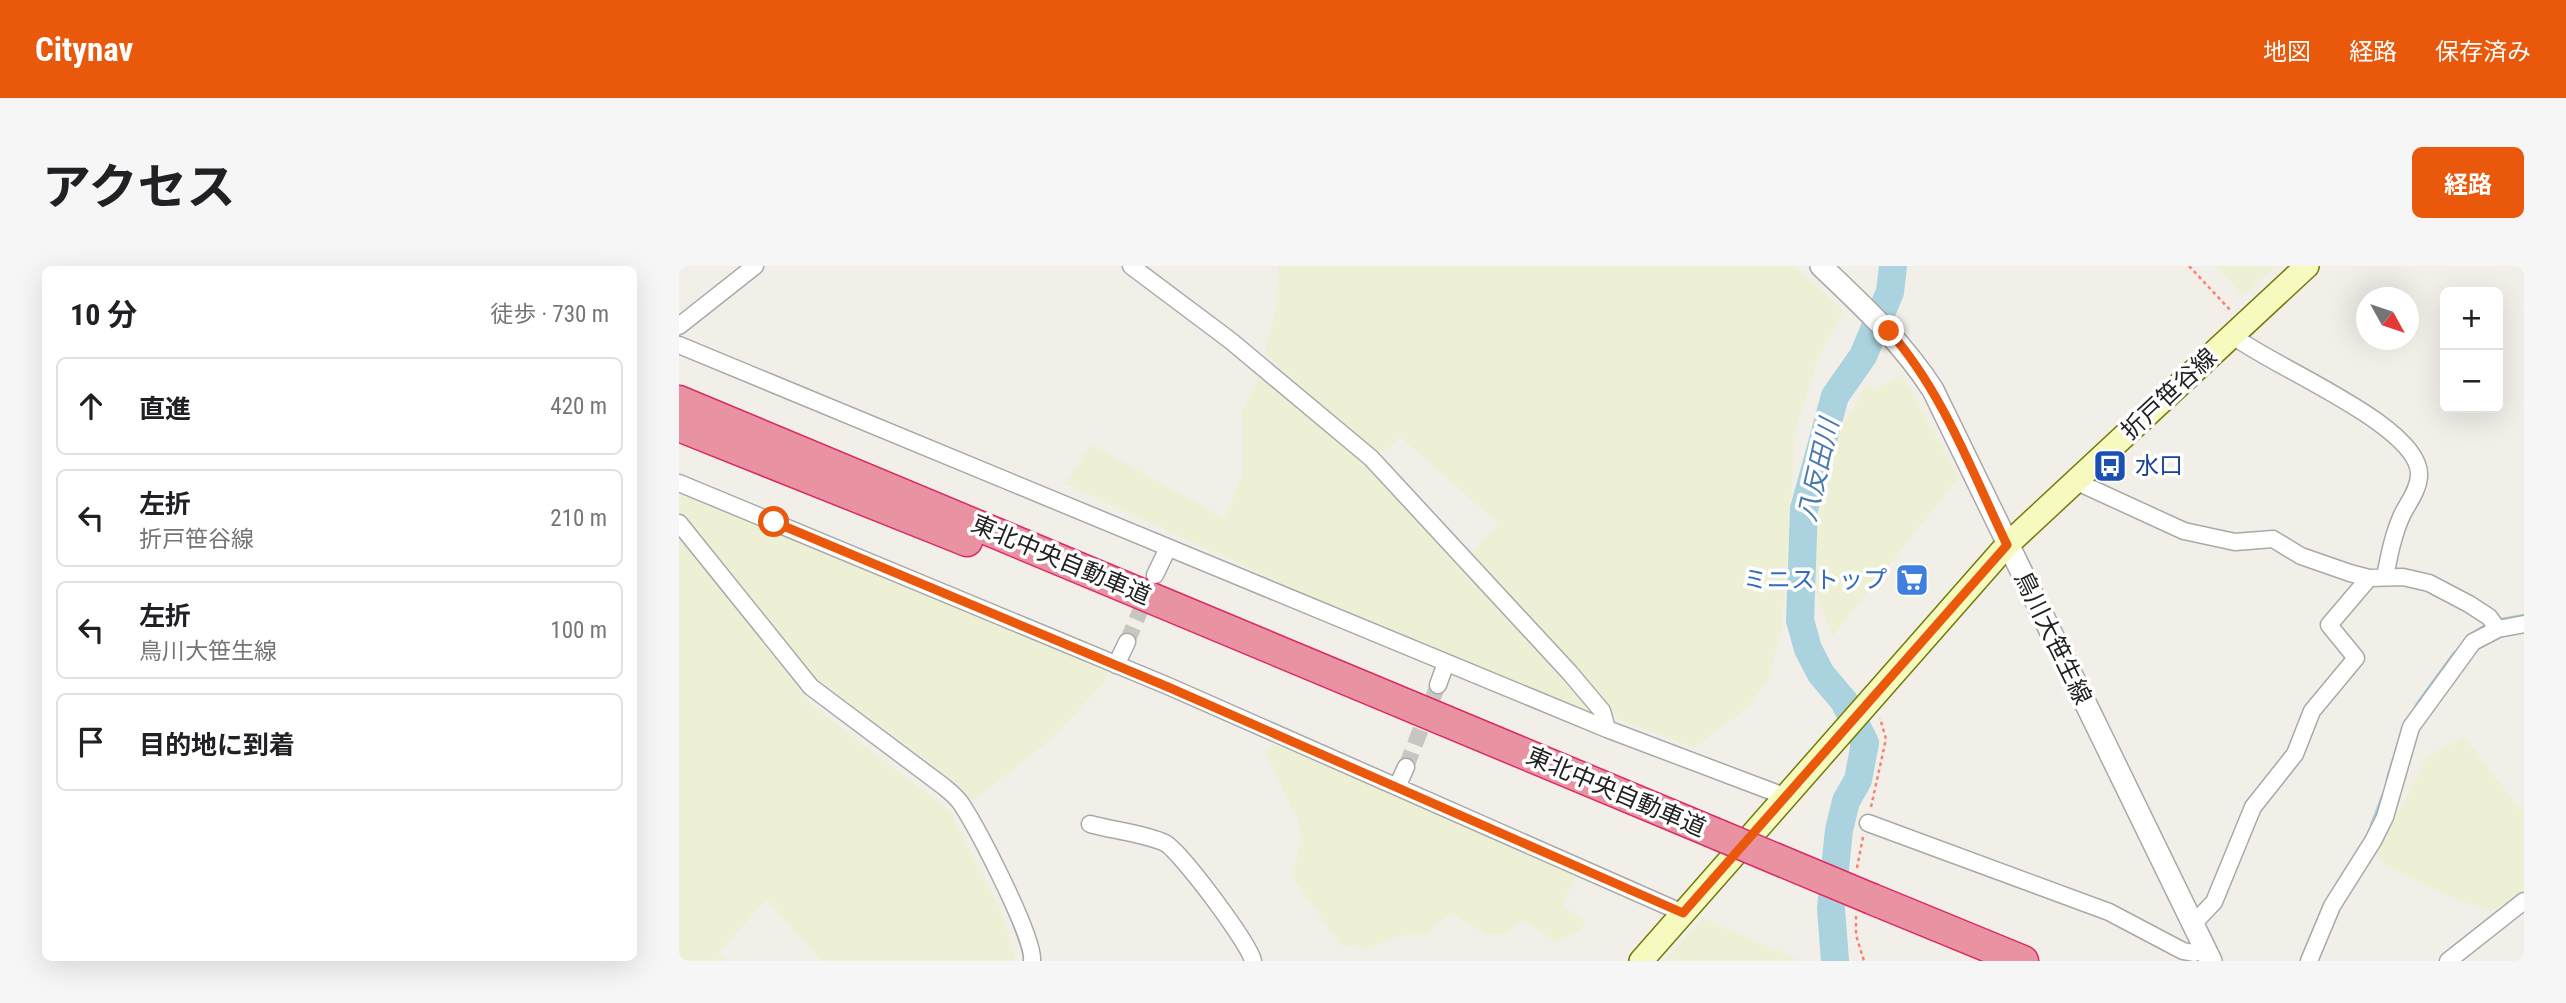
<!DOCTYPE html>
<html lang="ja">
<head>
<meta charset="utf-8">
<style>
  body { margin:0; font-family:"Roboto Condensed","Noto Sans JP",sans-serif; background:#f6f6f6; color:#202124 }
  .controls { position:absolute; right:21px; top:21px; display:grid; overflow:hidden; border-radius:10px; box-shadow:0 7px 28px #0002 }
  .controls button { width:63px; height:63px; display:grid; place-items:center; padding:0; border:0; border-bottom:2px solid #e0e0e0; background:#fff; color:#202124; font:35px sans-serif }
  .compass { position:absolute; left:1677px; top:21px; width:63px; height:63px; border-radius:50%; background:#fff; box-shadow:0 7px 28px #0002; rotate:130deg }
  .stop { position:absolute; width:21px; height:21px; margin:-16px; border:5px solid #ea580c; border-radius:50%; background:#fff }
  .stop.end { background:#ea580c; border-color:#fff; box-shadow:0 2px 7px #0008 }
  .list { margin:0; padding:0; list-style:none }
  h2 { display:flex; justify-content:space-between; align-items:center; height:91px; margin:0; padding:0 28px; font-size:30px }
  h2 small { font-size:23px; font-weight:400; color:#757577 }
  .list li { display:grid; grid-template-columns:46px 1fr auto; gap:21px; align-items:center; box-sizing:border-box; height:98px; margin:0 14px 14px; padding:0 14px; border:2px solid #e0e0e0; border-radius:10px }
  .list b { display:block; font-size:26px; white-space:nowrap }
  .list p { margin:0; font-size:23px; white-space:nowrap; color:#757577 }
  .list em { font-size:23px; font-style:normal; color:#757577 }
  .icon { flex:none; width:38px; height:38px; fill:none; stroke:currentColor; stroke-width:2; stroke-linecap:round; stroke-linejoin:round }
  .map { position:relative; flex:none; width:1845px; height:695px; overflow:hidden; border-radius:10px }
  header { display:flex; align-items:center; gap:42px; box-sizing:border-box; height:98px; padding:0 35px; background:#ea580c; color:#fff }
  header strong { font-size:33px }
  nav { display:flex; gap:38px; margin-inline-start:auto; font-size:24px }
  .intro { display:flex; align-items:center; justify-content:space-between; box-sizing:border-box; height:168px; padding:0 42px }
  h1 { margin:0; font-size:49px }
  .button { padding:18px 32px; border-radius:10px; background:#ea580c; color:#fff; font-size:24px; font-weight:700 }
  main { display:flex; gap:42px; padding:0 42px }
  aside { flex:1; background:#fff; border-radius:10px; box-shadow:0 7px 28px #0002 }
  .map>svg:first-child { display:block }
  .farmland { fill:#eef0d5 }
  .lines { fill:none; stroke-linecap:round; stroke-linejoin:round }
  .stream { stroke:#aad3df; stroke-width:4.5 }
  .river { stroke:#aad3df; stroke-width:28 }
  .minor-tunnel { stroke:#c8c6c1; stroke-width:16; stroke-dasharray:16 8; stroke-linecap:butt }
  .minor-casing { stroke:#a9a9a9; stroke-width:19 }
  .tertiary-casing { stroke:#a9a9a9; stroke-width:24 }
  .secondary-casing { stroke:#707d05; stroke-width:26 }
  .motorway-casing { stroke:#dc2a67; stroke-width:33 }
  .path { stroke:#fa8072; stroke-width:2.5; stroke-dasharray:3.5 3.5; stroke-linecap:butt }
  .minor { stroke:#fff; stroke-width:16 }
  .tertiary { stroke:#fff; stroke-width:21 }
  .secondary { stroke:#f7fabf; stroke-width:23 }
  .motorway { stroke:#e892a2; stroke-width:30 }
  .motorway-bridge-casing { stroke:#dc2a67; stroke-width:33; stroke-linecap:butt }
  .motorway-bridge { stroke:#e892a2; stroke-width:30 }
  .route { stroke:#ea580c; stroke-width:9 }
  .labels { text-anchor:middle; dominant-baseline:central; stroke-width:7; stroke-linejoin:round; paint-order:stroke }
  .street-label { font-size:24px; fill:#222; stroke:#fff }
  .transit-label { font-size:24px; fill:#164399; stroke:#fff; text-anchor:start }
  .shop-label { font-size:24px; fill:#366cbe; stroke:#fff; text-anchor:end }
  .water-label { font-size:26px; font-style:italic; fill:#4a7aab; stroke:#fff }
</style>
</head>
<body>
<header>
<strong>Citynav</strong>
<nav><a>地図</a><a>経路</a><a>保存済み</a></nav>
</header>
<div class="intro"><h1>アクセス</h1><a class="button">経路</a></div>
<main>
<aside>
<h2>10 分<small>徒歩 · 730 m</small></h2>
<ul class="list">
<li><svg class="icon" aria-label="ahead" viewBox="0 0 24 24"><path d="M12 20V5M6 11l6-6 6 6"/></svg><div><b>直進</b></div><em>420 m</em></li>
<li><svg class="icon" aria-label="left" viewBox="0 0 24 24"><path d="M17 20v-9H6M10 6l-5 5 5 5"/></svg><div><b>左折</b><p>折戸笹谷線</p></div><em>210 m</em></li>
<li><svg class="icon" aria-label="left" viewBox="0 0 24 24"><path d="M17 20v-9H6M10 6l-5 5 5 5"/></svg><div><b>左折</b><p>鳥川大笹生線</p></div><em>100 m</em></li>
<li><svg class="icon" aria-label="arrive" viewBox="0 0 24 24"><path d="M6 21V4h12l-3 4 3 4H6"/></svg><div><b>目的地に到着</b></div></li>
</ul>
</aside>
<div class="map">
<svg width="1845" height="695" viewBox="0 0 1845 695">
  <rect width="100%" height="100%" fill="#f2efe9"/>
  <path class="farmland" d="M599 0H1114L1165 45 1139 93 1117 163 1103 362 1089 414 1067 443 1015 482 936 452 792 288 819 257 721 171 706 185H692L585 87 597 42Z
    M1538 0H1597L1564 30Z
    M579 109 674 187 787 301 914 440 908 446 611 321 386 218 412 178 545 252 564 207 563 146Z
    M1223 109 1280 211 1154 370 1138 332 1135 271 1140 234 1162 162 1187 119 1196 123Z
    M0 227 415 399 428 405 427 414 375 471 294 535 246 493 144 420 0 247Z
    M0 271 133 439 271 545 321 642 337 695H143L87 634 40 687 49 695H0Z
    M1786 471 1841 543 1845 537V626L1813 645 1779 634 1706 600 1698 588 1748 490Z
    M592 477 899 608 883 639 907 655 900 665 877 676 845 655 824 668 807 669 772 647 746 669H723L689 683 661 679 612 608 622 577 620 557 586 486Z
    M1023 652 1123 695H987Z"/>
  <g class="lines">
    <path class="stream" d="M1818 355 1845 350
      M1794 368 1810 358
      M1738 439 1776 387
      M1709 513 1727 455
      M1693 559 1705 528"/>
    <path class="river" d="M1156 695 1152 642 1160 564 1167 535 1179 514 1186 477 1165 435 1142 408 1129 383 1121 354 1125 243 1156 130 1184 90 1211 26 1214 0"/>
    <path class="minor-tunnel" d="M448 376 470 324
      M727 501 759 419"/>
    <defs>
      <path id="minor" d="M452 0 552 75 692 192 891 407 923 445 928 463
        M0 60 76 0
        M1553 69C1589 99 1744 160 1740 210 1739 225 1729 237 1723 249 1714 269 1710 290 1706 311
        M0 79 928 463 1105 530
        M1396 215 1505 265 1556 276 1594 273 1622 290 1671 307 1690 312 1724 311 1750 317 1790 338 1810 351 1819 363
        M0 217 489 420 1004 647
        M0 257 132 421 264 520C270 525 278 531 283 539 298 562 356 672 353 695
        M476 309 489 282
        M437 399 448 376
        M759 419 767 397
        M718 521 727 501
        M1189 557 1430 646 1504 685 1515 687 1526 683
        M411 558C432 564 467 568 486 577 502 586 570 677 574 695
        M1514 658 1535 636 1574 541 1616 488 1633 445 1677 392 1650 359 1690 312
        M1630 695 1653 640 1694 575 1706 551 1732 461 1794 376 1819 363 1845 358
        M1769 695 1845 635"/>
      <path id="tertiary" d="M1142 0C1183 39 1223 76 1254 124L1532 695"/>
      <path id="secondary" d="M962 695 1328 279 1628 0"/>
      <path id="motorway" d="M0 135 1040 569
        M0 160 288 275
        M1193 633 1344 695"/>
    </defs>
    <use href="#minor" class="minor-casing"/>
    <use href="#tertiary" class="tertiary-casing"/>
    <use href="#secondary" class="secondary-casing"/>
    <use href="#motorway" class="motorway-casing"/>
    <path class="path" d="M1510 0 1553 46
      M1192 541 1207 473 1201 452
      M1178 602 1184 571
      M1177 650V669L1185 695"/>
    <use href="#minor" class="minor"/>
    <use href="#tertiary" class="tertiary"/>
    <use href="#secondary" class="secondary"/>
    <use href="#motorway" class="motorway"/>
    <defs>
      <path id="motorway-bridge" d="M1040 569 1193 633"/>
    </defs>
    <use href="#motorway-bridge" class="motorway-bridge-casing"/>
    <use href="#motorway-bridge" class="motorway-bridge"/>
  </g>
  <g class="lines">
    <path class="route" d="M95 256 489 421 1004 647 1328 279C1293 206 1264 126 1210 65"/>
  </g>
  <defs>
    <symbol id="bus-square" viewBox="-11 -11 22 22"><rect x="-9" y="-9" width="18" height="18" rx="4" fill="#1a4fb4" stroke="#fff"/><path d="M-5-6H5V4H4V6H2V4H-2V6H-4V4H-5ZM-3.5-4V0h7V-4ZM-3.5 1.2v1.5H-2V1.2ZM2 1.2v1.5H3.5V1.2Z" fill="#fff"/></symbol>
    <symbol id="supermarket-square" viewBox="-11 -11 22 22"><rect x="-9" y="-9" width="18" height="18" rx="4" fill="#3f7fe0" stroke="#fff"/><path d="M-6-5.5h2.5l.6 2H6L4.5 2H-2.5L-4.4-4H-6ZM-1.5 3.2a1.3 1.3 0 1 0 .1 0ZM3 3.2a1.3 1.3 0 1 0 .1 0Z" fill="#fff"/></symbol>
  </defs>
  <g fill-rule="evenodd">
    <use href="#bus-square" x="1412" y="181" width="38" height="38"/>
    <use href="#supermarket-square" x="1214" y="295" width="38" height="38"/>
  </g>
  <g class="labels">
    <g class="street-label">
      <text transform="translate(1490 128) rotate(-43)">折戸笹谷線</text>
      <text transform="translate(382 294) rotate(23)">東北中央自動車道</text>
      <text transform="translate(1374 372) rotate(64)">鳥川大笹生線</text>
      <text transform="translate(937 526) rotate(23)">東北中央自動車道</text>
    </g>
    <g class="transit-label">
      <text x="1456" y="200">水口</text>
    </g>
    <g class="shop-label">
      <text x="1208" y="314">ミニストップ</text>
    </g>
    <g class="water-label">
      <text transform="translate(1139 204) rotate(-77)">八反田川</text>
    </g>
  </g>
</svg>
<div class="controls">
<button>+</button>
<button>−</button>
</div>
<svg class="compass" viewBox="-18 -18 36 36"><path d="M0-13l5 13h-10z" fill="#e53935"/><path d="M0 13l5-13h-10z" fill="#757577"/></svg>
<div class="stop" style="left:95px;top:256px"></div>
<div class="stop end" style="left:1210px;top:65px"></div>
</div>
</main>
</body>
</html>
